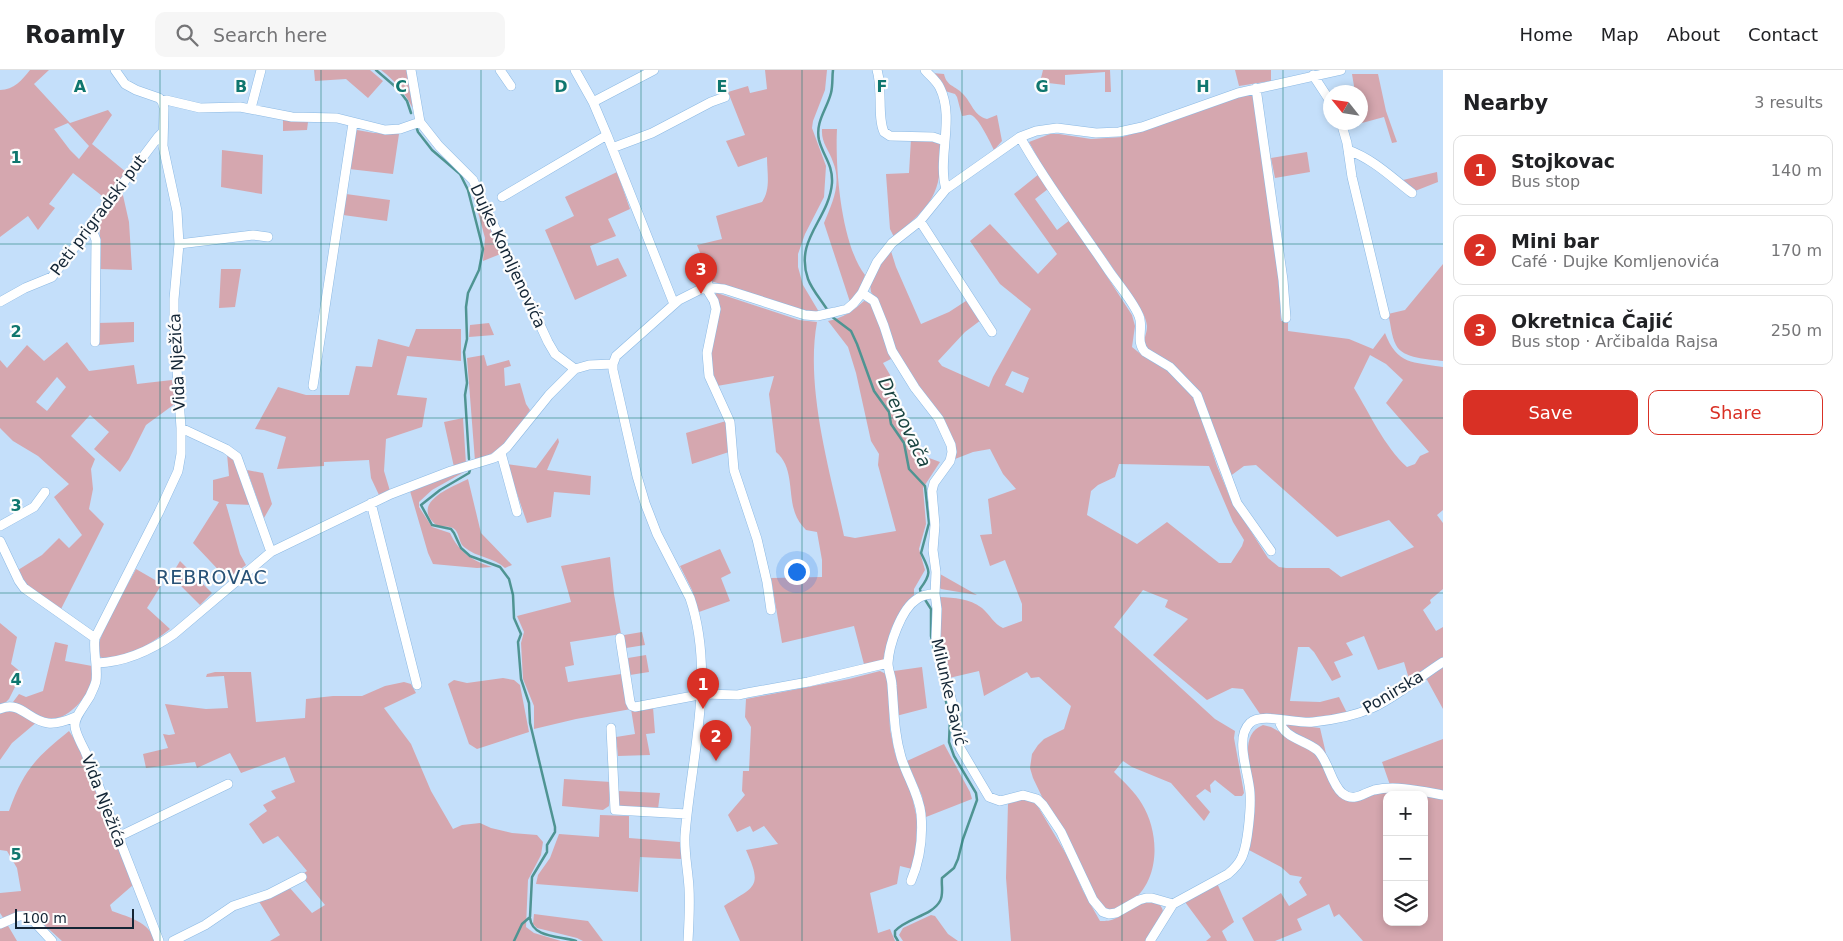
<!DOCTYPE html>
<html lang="en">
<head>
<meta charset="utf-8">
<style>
  body { margin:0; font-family:"DejaVu Sans",sans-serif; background:#f6f6f6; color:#202124 }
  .controls { position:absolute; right:15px; bottom:15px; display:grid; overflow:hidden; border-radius:10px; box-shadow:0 2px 8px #0003 }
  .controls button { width:45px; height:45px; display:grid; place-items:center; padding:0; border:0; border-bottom:1px solid #e0e0e0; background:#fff; color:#202124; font:25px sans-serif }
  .compass { position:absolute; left:1323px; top:15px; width:45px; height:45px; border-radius:50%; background:#fff; box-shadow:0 2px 8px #0003; rotate:300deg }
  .scale { position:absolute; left:15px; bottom:12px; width:119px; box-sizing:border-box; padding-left:5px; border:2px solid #132535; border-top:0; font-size:14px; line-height:18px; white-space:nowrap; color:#132535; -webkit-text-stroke:4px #fdfdfd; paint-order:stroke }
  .you { position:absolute; left:796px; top:501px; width:18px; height:18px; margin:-12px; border:4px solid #fff; border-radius:50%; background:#1a73e8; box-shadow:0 0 0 8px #1a73e833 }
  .badge { display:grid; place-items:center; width:32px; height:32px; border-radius:50%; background:#d93025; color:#fff; font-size:16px; font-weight:700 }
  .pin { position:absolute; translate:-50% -41px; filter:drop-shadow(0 1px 2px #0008) }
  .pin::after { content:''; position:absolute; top:26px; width:18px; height:15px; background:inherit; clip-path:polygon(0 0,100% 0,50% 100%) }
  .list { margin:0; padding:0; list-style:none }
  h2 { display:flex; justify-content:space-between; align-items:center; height:65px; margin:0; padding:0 20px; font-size:21px }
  h2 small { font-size:16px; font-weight:400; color:#757577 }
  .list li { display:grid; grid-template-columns:32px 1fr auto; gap:15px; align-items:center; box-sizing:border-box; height:70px; margin:0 10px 10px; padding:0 10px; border:1px solid #e0e0e0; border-radius:10px }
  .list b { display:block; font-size:19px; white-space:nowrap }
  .list p { margin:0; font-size:16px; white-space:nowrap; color:#757577 }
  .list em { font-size:16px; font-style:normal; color:#757577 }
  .actions { display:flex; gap:10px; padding:15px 20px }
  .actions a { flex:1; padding:11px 0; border:1px solid #d93025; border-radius:10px; text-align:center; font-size:18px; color:#d93025 }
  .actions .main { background:#d93025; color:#fff }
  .icon { flex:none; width:28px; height:28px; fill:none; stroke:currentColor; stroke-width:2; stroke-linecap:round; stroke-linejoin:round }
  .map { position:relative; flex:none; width:1443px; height:871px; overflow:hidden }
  header { display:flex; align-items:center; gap:30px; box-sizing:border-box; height:70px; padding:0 25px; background:#fff; border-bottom:1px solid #e0e0e0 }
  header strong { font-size:24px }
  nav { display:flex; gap:28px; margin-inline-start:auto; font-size:18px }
  .search { width:350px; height:45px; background:#f6f6f6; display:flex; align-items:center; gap:12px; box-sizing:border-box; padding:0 18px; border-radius:10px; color:#757577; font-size:19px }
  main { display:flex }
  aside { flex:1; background:#fff }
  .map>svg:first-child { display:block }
  .green { fill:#d5a7af; fill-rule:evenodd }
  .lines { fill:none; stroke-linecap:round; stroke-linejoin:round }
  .stream { stroke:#4f9492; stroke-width:2.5 }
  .minor-casing { stroke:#8cb9e3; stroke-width:10 }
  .minor { stroke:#fff; stroke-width:9 }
  .grid { fill:none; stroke:#0f766e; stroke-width:1; stroke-opacity:0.55 }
  .labels { text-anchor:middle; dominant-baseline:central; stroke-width:4.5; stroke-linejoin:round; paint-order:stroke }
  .street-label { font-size:16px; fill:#132535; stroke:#fdfdfd }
  .water-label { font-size:18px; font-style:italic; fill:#194440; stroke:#fdfdfd }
  .quarter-label { font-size:19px; letter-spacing:1px; fill:#275176; stroke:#fdfdfd }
  .grid-label { font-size:16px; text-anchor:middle; font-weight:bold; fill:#0f766e; stroke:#fdfdfd; stroke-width:4.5; stroke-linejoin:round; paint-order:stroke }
</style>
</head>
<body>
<header>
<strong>Roamly</strong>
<div class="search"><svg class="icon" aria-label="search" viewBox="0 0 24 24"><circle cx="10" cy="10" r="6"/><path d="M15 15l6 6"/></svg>Search here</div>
<nav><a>Home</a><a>Map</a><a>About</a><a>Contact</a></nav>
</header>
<main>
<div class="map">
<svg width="1443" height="871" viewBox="0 0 1443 871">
  <rect width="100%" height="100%" fill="#c4dffa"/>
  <path class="green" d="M30 0H49L34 14 70 53 108 40 112 45 92 74 126 102 106 129 73 103 49 134 55 138 38 160 28 146 0 167V20C14 20 22 10 30 0ZM68 53 89 76 79 89 70 80 54 59Z
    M314 0H370L383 11 368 28 346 9 315 11Z
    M381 0H410L414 37H412C404 21 395 11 381 0Z
    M765 0H827L825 20 813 51 812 58 826 96 824 127 805 164 798 184V197L803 215 819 242 802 240 711 211 697 175 722 169 716 146 762 132C771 119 767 103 767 87L738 97 726 71 745 65 728 22 748 16 750 23 767 19Z
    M1043 0H1110L1111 22H1105V2L1065 5V15L1040 12Z
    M1235 0H1271V11L1239 16Z
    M932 3 944 4C947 17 955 15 963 24 972 33 973 45 987 49L997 45 1002 71 994 80C990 72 979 48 971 45 968 44 965 46 962 46L957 27 955 24 945 21Z
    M1352 4H1378L1386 41 1397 72 1392 73 1384 47 1362 53 1360 22H1355Z
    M1250 23 1253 24C1264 99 1278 175 1281 251H1288V261L1349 269 1373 279 1385 263C1397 295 1413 292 1443 297V440L1437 445 1443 453V519L1430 530 1431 533 1423 540 1436 561 1443 557V587L1409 609 1404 592 1378 600 1364 566 1346 573 1353 585 1334 592 1341 607 1332 611 1314 582 1309 577H1298L1290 631 1320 632 1339 627 1347 643 1308 648 1260 644 1243 619 1232 618 1207 630 1153 585 1188 549 1165 537 1168 530 1143 520 1114 557 1215 649 1235 661 1234 668 1244 723 1242 726H1235L1215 710 1210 715 1211 723 1205 719 1196 726 1210 742 1204 751 1171 713 1132 697 1123 691 1114 702C1124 712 1135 722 1142 734 1160 763 1161 812 1129 833 1124 836 1118 839 1112 841L1102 838 1044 731 1033 708 1030 698 1032 684 1038 675 1044 669 1064 659 1071 636 1039 607 1031 608 1027 602 984 626 979 601 949 608 939 569V527C955 528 969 528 982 538 990 545 994 554 1003 558L1022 551V534L1005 490 990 496 980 465 992 464 988 429 1016 419 1003 404 990 379 973 382 955 389V380L897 283 880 234 871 222 870 214 882 192 891 181 896 197 921 254 949 242 969 229 981 250 965 262 938 291 942 296 989 317 993 307 1031 239 1000 214 970 171 990 154 1038 204 1057 184 1014 124 1039 104 1048 119 1035 129 1057 160 1070 150 1079 163 1132 245 1135 256 1132 277 1143 286 1171 303 1194 327 1217 396 1231 430 1268 488 1279 497 1286 498H1329L1341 507 1414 477 1389 450 1337 467 1256 395 1244 396 1229 407 1201 325 1146 280C1142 268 1147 266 1147 256 1146 246 1139 236 1133 227L1044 99 1029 72 1050 64H1059L1091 69 1122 67 1151 58ZM1370 285 1386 294 1403 310 1386 333 1429 382 1420 386 1415 394 1407 397C1384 376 1370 344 1354 318ZM1012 301 1029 308 1023 323 1005 315ZM1119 394 1209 396 1233 452 1244 470 1242 476 1231 493H1219L1167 452 1137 474 1087 445 1091 421 1098 415 1115 407Z
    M283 50 308 52 307 60 283 61Z
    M822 59H837C835 97 841 174 865 205L859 221 850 232 824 153C832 133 842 114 833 92 829 80 821 73 822 59Z
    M357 60 374 63 399 64 393 104 349 99 355 62Z
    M911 69H933L940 73C943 125 931 135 894 167L890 159 886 104 909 103Z
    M222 80 263 85 262 124 221 117Z
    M1307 82 1310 102 1275 108 1271 88Z
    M617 102 630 139 608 149 616 166 590 176 597 196 618 188 627 206 575 230 545 160 574 146 565 127Z
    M1437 102 1438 112 1415 121 1403 110Z
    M122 121 129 152 132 200 99 199 100 151Z
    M472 121 477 124 503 183 483 191 485 168Z
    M346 124 390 130 387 151 343 145Z
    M1443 194V291C1429 289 1403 289 1396 275 1391 266 1391 254 1388 244L1405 240Z
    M221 199H241L235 237 219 238Z
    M717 223 799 250 817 252C805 318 830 401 844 466L855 468 896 461 878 395 879 384 871 371 856 303 848 277 828 251C843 248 853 241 864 231L872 233 875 239 891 289 883 293 896 315 894 324 899 341 903 353 917 378 921 385 940 392 923 418 926 454 919 479 925 500 914 519V525L904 537 891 559 883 590 865 598 854 556 782 573 771 508 822 507V490L817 462 806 460C801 455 797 449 795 443 788 423 794 397 776 382L769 324 774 306 717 316 713 306 710 287 720 241 719 233 715 224Z
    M134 252V272L98 275 97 253Z
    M489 253 494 265 469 267 470 255Z
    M416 259H461V291L407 286 397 325 427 328 422 357 386 369 384 401 390 421 379 425 371 408 369 390 324 392V396L277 399 286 367 264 360 255 359 278 317 306 325H349L356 296 372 297 378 269 409 277Z
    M67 272 89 301 134 295 137 314 172 310 176 333 146 355 129 389 120 402 94 379 109 362 90 345 71 366 95 389 91 399 93 419 89 439 104 454 61 539 26 516 18 500 42 485 59 468 69 478 82 465 54 427 69 414 38 386 13 371 0 358V290L7 298 27 275 44 291ZM57 307 66 317 47 341 36 332Z
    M484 285 487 296 509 290 511 296 504 298 505 316 520 313 526 334 530 340C513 364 505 381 475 391L467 288Z
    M463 348 466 394 454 397 444 352Z
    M726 351 729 382 692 394 686 363Z
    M558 368 559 372 547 400 591 406 590 425 554 422 551 447 527 453 507 394 536 398Z
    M227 384 234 388 253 435 226 434 240 484 246 495 227 509 193 473 219 432 213 430V410L229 406Z
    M463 399 464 402 432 420 419 432V437L432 457 450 463C459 482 472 491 492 497L477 498 433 494 428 483 410 421Z
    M247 400 263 403 272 434 264 448Z
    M468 409 481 463 512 495 505 498C494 487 477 488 464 477 458 472 460 462 453 458 447 455 440 458 435 454 411 432 452 417 468 409Z
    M720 479 731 503 721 508 730 531 699 542 692 520 680 496Z
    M610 487 614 524 621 564 570 572 574 595 565 597 568 612 621 604 626 632 653 637 655 663 646 664 650 685 618 686 616 667 635 664 631 639 576 649 534 659V636L523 609 521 573 524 562 517 546 571 532 561 496Z
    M180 491 212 523 200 535 171 506Z
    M136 499 162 514 147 538 170 559C150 575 130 586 104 589 102 588 100 587 98 584 93 572 129 513 136 499Z
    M940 504 977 525 941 519 939 517Z
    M0 553 17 567 11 594 22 603 9 629 0 638Z
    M642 562 645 575 626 578 624 565Z
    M55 572 68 575 65 591 92 596C92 602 93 610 91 615 84 632 63 654 43 649 33 647 21 638 13 632L19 624 26 627 43 621Z
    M646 585 649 602 630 605 628 588Z
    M922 597 927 638 896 646 894 601Z
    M1443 597V639L1426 608Z
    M880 601 886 604 888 615 890 659 895 684 910 717 917 749 916 783 912 799 900 796 897 814 870 823 878 863 890 859 895 871H740L724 836C755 816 763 818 746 780L778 774 764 756 753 762 750 756 737 762 728 745 745 725 742 721 743 701H749L751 657 745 647 746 629 849 609Z
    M215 602H251L256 652 305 648 306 629 333 626H362L385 616 404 612 411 614 416 623 384 638 411 674 431 721 453 759 462 755 480 753 491 758 512 763 537 765 543 772 541 785 528 810 526 857 534 863 561 871H270L280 865 258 830 289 817 312 843 325 835 304 809 307 807 304 803 307 801 278 766 263 774 249 754 267 741 263 735 276 728 271 721 295 712 285 687 241 703 230 683 197 698 195 692 146 698 143 684 168 678 163 664 169 665 175 664 165 634 206 639 228 638 224 606 206 607 207 604Z
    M503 608 514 610 520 615 529 662 477 679 469 674 448 614 454 610 467 613Z
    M10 638 38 651 12 673 0 690V641Z
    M1287 654 1320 658 1327 688 1287 660 1285 655Z
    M1263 655 1271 657 1312 680 1316 684 1342 728C1356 735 1366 725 1380 723 1393 721 1408 722 1421 725H1387V852H1424V725L1443 729V871H1363L1339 844 1334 847 1329 834 1297 849 1302 860 1275 871H1254L1242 848 1281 823 1289 836 1307 825 1299 812 1302 807 1290 805 1281 797 1247 779C1250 764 1255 748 1255 733 1256 710 1234 666 1263 655Z
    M69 661 81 679 133 815 110 835 112 841C131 848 147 851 156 871H62L30 842 21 841 4 849 0 843V823L21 821 17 798 7 781 0 780V741H9C24 699 36 688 69 661Z
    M1443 669V721L1390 715 1382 692Z
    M944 674 970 722 972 729 926 747 922 726 907 691Z
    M564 709 611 712 609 736 603 740 562 736Z
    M617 721 660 723 658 739 618 737Z
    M1024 727 1030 730 1037 735 1069 789 1083 821 1100 851C1106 851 1111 851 1116 848 1126 843 1157 819 1163 841L1146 871H1011L1006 808 1008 733Z
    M600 745 629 746V768L680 772 682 789 640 787 638 822 536 814 538 805 550 788 559 764 599 767Z
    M1217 813 1234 852 1222 861 1227 871H1206L1211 867 1185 832Z
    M534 844 588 851 603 871H583L577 868 537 858 533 854Z
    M931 845 935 846 948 864 958 871H903L899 865 903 858Z
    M7 854 17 871H0V858Z"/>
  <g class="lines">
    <path class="stream" d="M376 0 398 19 407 31 411 43
      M416 56 418 62 432 80 460 104 468 120 483 179 479 200 468 223 466 237 467 269 464 282 467 313 465 325 469 389
      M828 241C822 231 812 220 808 209 794 169 829 150 832 113 833 94 823 86 819 70 815 52 827 39 831 23 833 15 832 7 833 0
      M831 246 851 261 857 274 874 321 889 342 891 354 904 373 909 399 925 416 929 453 921 483C930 501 932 503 920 519L921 524
      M470 400 469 403 440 420 421 435 432 455 451 459 454 463 461 478 470 486 500 497 509 509 513 525 514 548 521 564 518 572 521 609 529 633 530 653 555 757V762L547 775V782L532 807 530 847 522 854 514 871
      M530 848C532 868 560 866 576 871
      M898 871 895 866V861C906 848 932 846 940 831 944 824 941 815 942 808L954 798 958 789 963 769 977 730 976 723 954 686 949 672 950 649 931 566V539L924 528"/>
    <defs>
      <path id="minor" d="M115 0 125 14 136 20 159 28 162 31 164 38 163 76 177 141 179 174 174 229V255L181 358V384L178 401 159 442 95 568C93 582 98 596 96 611 95 616 92 621 90 626 73 653 69 651 85 681L159 871
        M411 0 420 52
        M500 0 511 16
        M575 0 593 32 607 65 674 234
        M877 0C883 19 877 47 884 62L890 66 933 67 945 71
        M925 0C930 6 937 11 940 18 955 48 937 89 946 119
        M1313 5 1330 31
        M1256 18 1283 210 1286 248
        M162 31 166 30 200 38 240 37 292 47 337 48 385 60 400 59 420 52 439 76 473 110 548 272 555 284 575 299
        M593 32 654 0
        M251 38 261 0
        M1341 52 1347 73 1352 107 1385 245
        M1020 67C1046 114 1079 156 1109 201 1118 214 1133 231 1139 246 1144 258 1135 271 1145 282L1170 297 1197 325 1237 433 1271 481
        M612 78 652 63 711 32 725 27
        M1348 80C1373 89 1391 107 1412 123
        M502 127 607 65
        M920 151 992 262
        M91 157 96 170 95 272
        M179 174 253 165 268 167
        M703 197 709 218
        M706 218 714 231 716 239 707 283 709 306 730 352 734 400 757 469 767 512 771 540
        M862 223 874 231 884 256 892 281 915 318 939 349 951 375 952 382 950 391 934 413 932 421 935 455 933 480 936 502 935 524 937 539 936 568 956 648V665L960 678 989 727 1000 731 1023 725 1037 729 1043 735 1061 762 1093 830 1103 842 1109 844 1116 843 1139 830 1146 828H1152L1173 834
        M0 232 25 218 52 207 158 67 163 62
        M313 316 353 53
        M181 358 226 379 237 387 271 482
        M501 383 517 442
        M371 433 417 615
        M0 456 34 437 45 422
        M0 471 19 511 24 518 95 568
        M620 568 630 632 632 636 635 637 704 624 738 625 747 623 808 612 888 593
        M97 593C126 592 150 581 174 564L271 482 391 424 451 401 494 388 507 377 549 325 575 299 589 295 613 294
        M0 639C20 630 29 651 48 653 58 654 66 651 75 647
        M1279 650C1283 668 1305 670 1317 680 1329 691 1330 712 1342 723 1354 733 1363 723 1374 720 1396 715 1421 721 1443 725
        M611 658 615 740 687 744
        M118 767 228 714
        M911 811C920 790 923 767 921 744 919 724 907 707 901 687 894 663 894 640 892 616 892 608 888 601 888 593 889 575 901 539 917 529 922 525 928 524 935 524
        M0 854 19 846H29L52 871
        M173 871 205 855 233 836 269 824 302 807
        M688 871C689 853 690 836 689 818 688 800 684 783 685 765 691 687 716 605 690 528L657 464 645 433 637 406 613 300V294L616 286 679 230 701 219 713 218 724 219 805 245 817 246 835 242 847 239 854 233 862 223 877 192 892 173 920 151 946 119 1020 67 1036 61 1057 58 1096 63 1119 62 1142 57 1238 23 1341 0
        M1150 871 1173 834 1228 804C1234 799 1239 794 1242 787 1248 774 1251 737 1250 723 1249 703 1234 668 1250 653 1261 642 1296 654 1313 652 1333 650 1354 646 1372 638 1395 628 1421 606 1443 592"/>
    </defs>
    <use href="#minor" class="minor-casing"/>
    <use href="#minor" class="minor"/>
  </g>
  <path class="grid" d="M160 0V871M321 0V871M481 0V871M641 0V871M802 0V871M962 0V871M1122 0V871M1283 0V871M0 174H1443M0 348H1443M0 523H1443M0 697H1443"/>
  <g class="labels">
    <g class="street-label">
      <text transform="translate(98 145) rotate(-53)">Peti prigradski put</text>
      <text transform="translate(508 186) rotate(65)">Dujke Komljenovića</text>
      <text transform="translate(177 292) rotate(-93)">Vida Nježića</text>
      <text transform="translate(949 622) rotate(77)">Milunke Savić</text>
      <text transform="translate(1393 622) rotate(-31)">Ponirska</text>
      <text transform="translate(104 731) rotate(69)">Vida Nježića</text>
    </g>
    <g class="water-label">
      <text transform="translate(905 352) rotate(64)">Drenovača</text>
    </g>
    <g class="quarter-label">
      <text x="212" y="507">REBROVAC</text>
    </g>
  </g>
  <g class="grid-label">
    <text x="80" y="22">A</text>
    <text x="241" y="22">B</text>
    <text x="401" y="22">C</text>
    <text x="561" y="22">D</text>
    <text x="722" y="22">E</text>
    <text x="882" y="22">F</text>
    <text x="1042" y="22">G</text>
    <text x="1203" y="22">H</text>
    <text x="16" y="93">1</text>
    <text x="16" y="267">2</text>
    <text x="16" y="441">3</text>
    <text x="16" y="615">4</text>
    <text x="16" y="790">5</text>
  </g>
</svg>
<div class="controls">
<button>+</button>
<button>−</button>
<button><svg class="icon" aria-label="layers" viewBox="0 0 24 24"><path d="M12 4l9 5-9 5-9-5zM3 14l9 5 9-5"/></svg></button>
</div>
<svg class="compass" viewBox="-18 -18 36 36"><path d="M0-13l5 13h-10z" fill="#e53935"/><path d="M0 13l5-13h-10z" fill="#757577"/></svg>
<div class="scale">100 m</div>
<div class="you"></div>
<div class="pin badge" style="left:703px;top:639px">1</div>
<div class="pin badge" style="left:716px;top:691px">2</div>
<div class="pin badge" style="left:701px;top:224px">3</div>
</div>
<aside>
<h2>Nearby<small>3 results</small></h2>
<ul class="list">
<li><span class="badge">1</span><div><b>Stojkovac</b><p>Bus stop</p></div><em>140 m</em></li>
<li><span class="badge">2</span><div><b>Mini bar</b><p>Café · Dujke Komljenovića</p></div><em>170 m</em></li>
<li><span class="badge">3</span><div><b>Okretnica Čajić</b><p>Bus stop · Arčibalda Rajsa</p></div><em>250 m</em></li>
</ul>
<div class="actions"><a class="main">Save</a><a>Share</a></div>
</aside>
</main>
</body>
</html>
